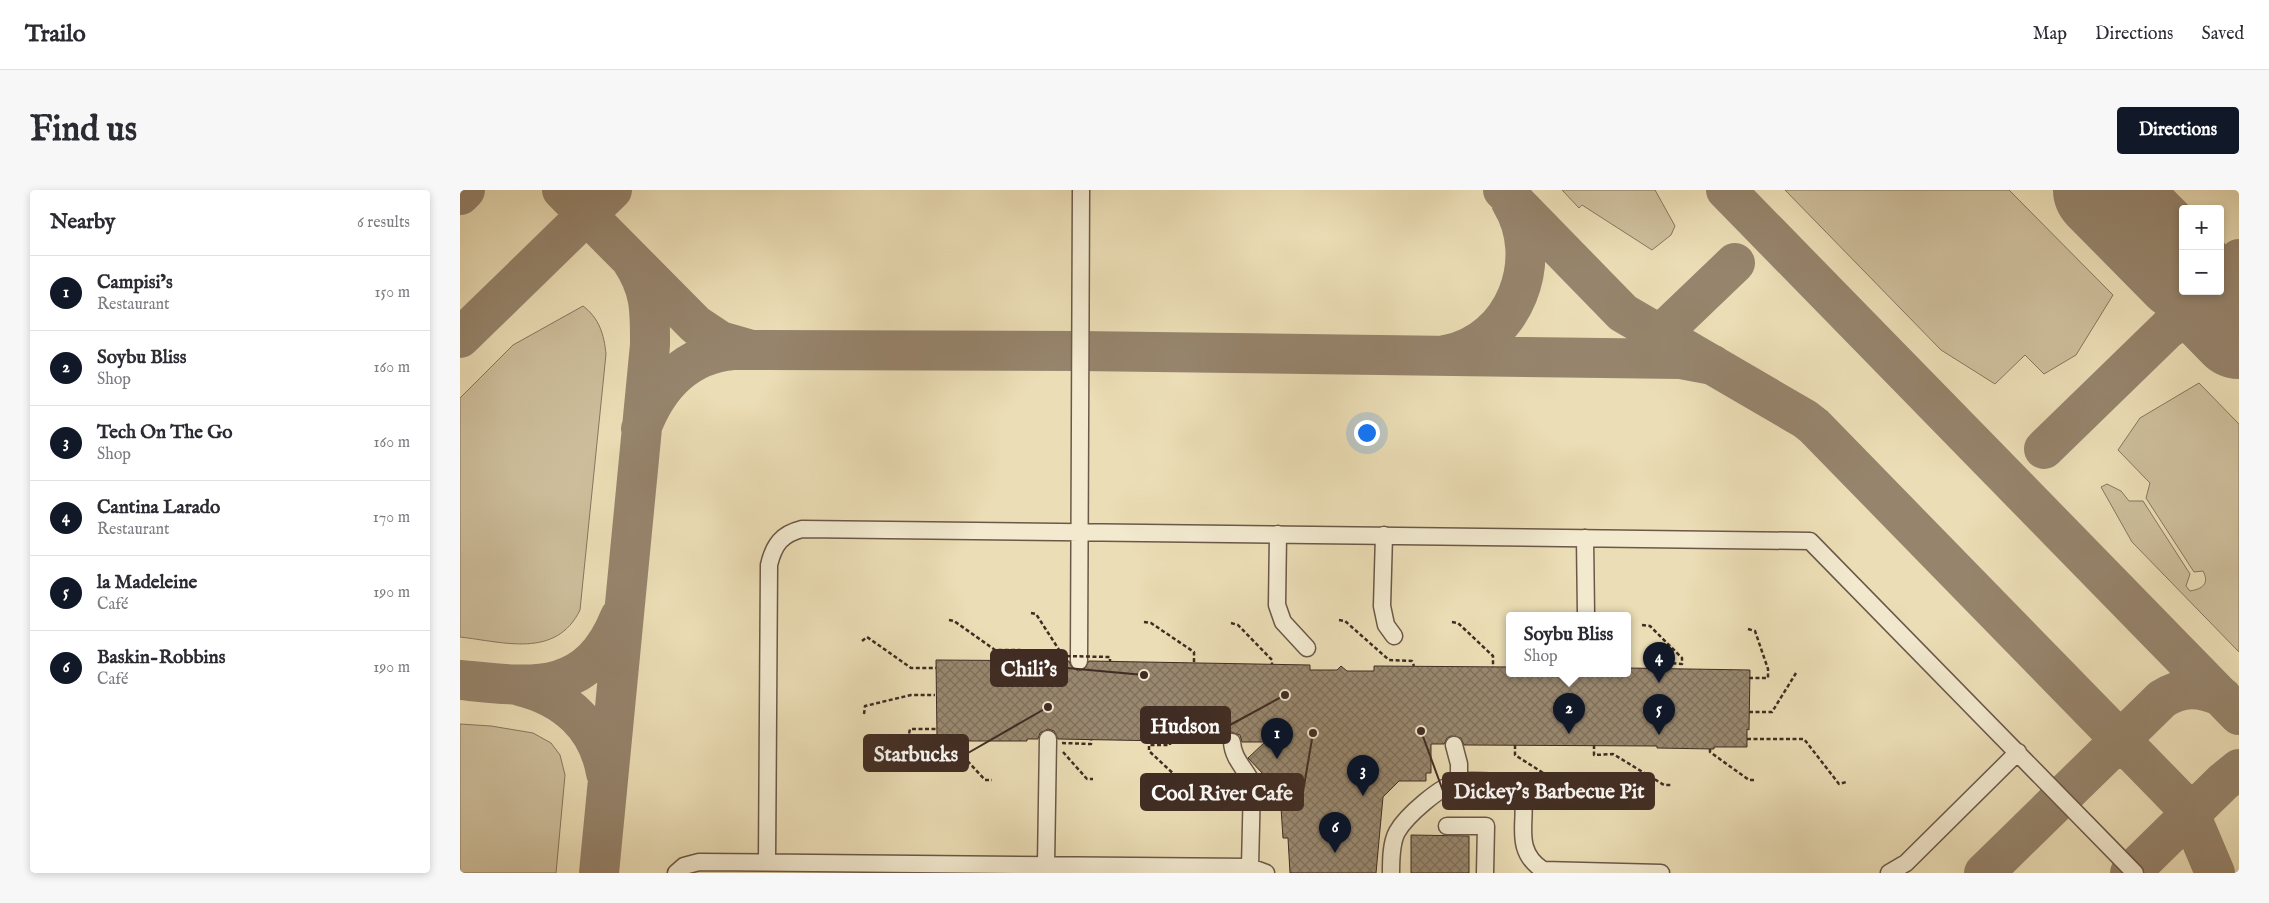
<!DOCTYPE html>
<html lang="en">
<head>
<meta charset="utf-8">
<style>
  body { margin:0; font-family:"IM FELL English",serif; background:#f7f7f7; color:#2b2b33 }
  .controls { position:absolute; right:15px; top:15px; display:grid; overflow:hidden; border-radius:5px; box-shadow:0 2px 8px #0003 }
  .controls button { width:45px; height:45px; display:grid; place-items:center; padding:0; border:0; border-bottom:1px solid #e1e1e2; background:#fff; color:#2b2b33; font:25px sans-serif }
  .you { position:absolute; left:906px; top:242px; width:18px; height:18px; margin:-12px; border:4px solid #fff; border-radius:50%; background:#1a73e8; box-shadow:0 0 0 8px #1a73e833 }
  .badge { display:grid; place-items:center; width:32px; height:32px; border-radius:50%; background:#111827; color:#fff; font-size:16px; font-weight:700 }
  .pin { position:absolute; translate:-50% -41px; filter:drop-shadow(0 1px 2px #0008) }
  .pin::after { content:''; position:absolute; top:26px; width:18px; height:15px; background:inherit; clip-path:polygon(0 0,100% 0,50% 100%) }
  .popup { position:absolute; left:1046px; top:422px; width:125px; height:65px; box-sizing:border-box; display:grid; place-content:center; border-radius:5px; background:#fff; filter:drop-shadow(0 1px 4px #0005); font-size:16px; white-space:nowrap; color:#7c7c81 }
  .popup b { font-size:19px; color:#2b2b33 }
  .popup::after { content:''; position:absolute; left:50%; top:100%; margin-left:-10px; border:10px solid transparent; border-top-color:#fff }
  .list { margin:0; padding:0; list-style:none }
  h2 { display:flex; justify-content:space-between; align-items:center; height:65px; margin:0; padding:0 20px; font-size:21px }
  h2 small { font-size:16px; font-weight:400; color:#7c7c81 }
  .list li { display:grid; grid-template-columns:32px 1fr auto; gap:15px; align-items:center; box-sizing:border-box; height:75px; padding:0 20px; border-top:1px solid #e1e1e2 }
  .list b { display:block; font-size:19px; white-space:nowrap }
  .list p { margin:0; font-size:16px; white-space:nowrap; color:#7c7c81 }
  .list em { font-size:16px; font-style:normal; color:#7c7c81 }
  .map { position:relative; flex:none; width:1779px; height:683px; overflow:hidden; border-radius:5px }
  header { display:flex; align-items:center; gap:30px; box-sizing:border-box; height:70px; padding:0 25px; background:#fff; border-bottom:1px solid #e1e1e2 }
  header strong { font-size:24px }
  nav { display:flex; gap:28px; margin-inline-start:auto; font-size:18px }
  .intro { display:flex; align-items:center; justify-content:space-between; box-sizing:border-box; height:120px; padding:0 30px }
  h1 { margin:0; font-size:35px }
  .button { padding:12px 22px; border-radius:5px; background:#111827; color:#fff; font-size:18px; font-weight:700 }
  main { display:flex; gap:30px; padding:0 30px }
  aside { flex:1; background:#fff; border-radius:5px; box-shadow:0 2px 8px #0003 }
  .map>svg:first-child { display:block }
  .grass { fill:#cebf9c; stroke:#877660 }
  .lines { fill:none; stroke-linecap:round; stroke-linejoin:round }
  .taxiway { stroke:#96846c; stroke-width:40 }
  .runway { stroke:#96846c; stroke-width:100 }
  .building { fill:url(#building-cross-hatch); stroke:#402c23 }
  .minor-casing { stroke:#6b5848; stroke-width:19 }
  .path { stroke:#402c23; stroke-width:2.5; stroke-dasharray:4 2.5; stroke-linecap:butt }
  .minor { stroke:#f2e9cf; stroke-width:16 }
  .path-bridge { stroke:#402c23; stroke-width:2.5; stroke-dasharray:4 2.5; stroke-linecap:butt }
  .leader { fill:none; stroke:#402c23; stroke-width:2 }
  .callout-dot { fill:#402c23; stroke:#f2e9cf; stroke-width:2 }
  .callout { fill:#402c23; stroke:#402c23; stroke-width:2 }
  .callout-label { font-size:21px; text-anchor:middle; font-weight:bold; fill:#fff }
</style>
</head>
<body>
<header>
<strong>Trailo</strong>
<nav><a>Map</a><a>Directions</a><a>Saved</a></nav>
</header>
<div class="intro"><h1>Find us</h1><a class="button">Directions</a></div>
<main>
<aside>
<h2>Nearby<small>6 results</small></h2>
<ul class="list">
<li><span class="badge">1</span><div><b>Campisi’s</b><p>Restaurant</p></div><em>150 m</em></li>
<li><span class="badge">2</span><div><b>Soybu Bliss</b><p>Shop</p></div><em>160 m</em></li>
<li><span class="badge">3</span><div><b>Tech On The Go</b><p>Shop</p></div><em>160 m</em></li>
<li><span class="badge">4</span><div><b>Cantina Larado</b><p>Restaurant</p></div><em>170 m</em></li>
<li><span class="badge">5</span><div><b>la Madeleine</b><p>Café</p></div><em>190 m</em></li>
<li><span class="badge">6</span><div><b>Baskin-Robbins</b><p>Café</p></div><em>190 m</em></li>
</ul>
</aside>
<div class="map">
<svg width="1779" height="683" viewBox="0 0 1779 683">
  <defs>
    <pattern id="building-cross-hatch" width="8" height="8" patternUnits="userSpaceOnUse" patternTransform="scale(1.25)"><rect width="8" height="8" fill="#99886f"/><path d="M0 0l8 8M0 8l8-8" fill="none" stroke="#7e6f5b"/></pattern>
  </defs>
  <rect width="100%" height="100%" fill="#ebddb5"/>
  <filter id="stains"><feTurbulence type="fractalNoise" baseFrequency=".004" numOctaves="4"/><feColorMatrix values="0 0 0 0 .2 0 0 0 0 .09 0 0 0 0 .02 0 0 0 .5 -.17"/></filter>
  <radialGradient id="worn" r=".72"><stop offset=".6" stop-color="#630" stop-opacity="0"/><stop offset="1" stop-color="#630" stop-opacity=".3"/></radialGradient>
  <path class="grass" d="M1102 0H1195L1215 36 1211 45 1192 60 1122 15 1119 18Z
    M1325 0H1549L1653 105 1616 165 1584 184 1565 165 1535 194 1481 160Z
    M123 116C139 128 144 144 146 164L120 420C96 469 44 452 0 447V208L53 155Z
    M1739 193 1779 234V462L1672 352 1641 297 1647 294 1661 301 1669 311H1683L1730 384 1726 396 1730 401C1742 399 1750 394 1743 381L1734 382 1686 308 1690 293 1658 260 1680 228Z
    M0 534 31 536 73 543 91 553 100 565 105 585 96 683H0Z"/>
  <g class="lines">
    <path class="taxiway" d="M102 0 236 135 260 151 288 159
      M1043 0 1163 123 1345 229 1354 236 1721 612 1733 631 1755 683
      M1266 0 1779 525
      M1640 0C1654 15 1669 30 1684 44 1712 74 1737 98 1709 138 1734 121 1757 122 1779 143
      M0 5 5 0
      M1760 87 1779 69
      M0 148 152 0
      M1182 162 1275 73
      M986 165C1055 152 1086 69 1051 12
      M181 239C197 196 226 164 273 160L619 161 1221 169 1253 175
      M1584 259 1728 119
      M0 490C71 497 128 507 160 427
      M60 496C105 507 138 536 146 583
      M139 683 190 155C190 121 191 100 171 70
      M1524 683 1702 509C1722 496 1740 497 1762 507
      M1670 683 1763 592 1779 579"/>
    <path class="runway" d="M1643 0 1723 81
      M1742 101 1779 139"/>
  </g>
  <path class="building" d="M476 470 609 471 611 476 618 481 624 479 629 471 850 475V480H877L881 476 887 481H914V476L1050 477V483H1168V478L1290 480 1289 540 1287 539V557H1254V559L1197 558V556L1004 555 1001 548 991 546 987 548 984 554H971V583H966V591H939L923 607 916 683H830L828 648H823L820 602 788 568 805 552H782L780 545 771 542 765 544 762 552 598 549 594 541 588 539 580 543 578 549H567V551H488V549H477Z
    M951 645 1009 646V683H951Z"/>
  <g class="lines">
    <defs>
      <path id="minor" d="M818 344 817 415 823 432 847 458
        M924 345 922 416 926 435 934 446
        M1125 348 1126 425
        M619 471 621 0
        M772 552C773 569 785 578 792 593L790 677
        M994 555 999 574V592
        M987 636H1026L1025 683
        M307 672 309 375C314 354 322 344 342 339L1350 351 1675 683
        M586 675 588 549
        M216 683 224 676 239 672 790 677 806 683
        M931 683C931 670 931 653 937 642 946 626 981 595 999 592 1011 589 1039 593 1053 593 1079 613 1044 655 1083 680L1201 683
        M1429 683 1446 673 1558 562"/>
    </defs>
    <use href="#minor" class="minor-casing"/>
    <path class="path" d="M489 430 494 431 535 460H560V471
      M879 430 885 431 929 470 952 471 954 476
      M684 432 691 433 734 462V473
      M992 432 998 433 1033 466V477
      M771 433 778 435 812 470V474
      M1182 435 1190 436 1222 468V474L1207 473V479
      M1288 439 1295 441 1308 479V488H1289
      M402 451 407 447 451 478H476
      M1289 522H1312L1336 483
      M404 524 405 516 451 505H475
      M1287 549H1344L1379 594 1386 592
      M491 551 492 554 525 590H532
      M710 551V555H689V561L718 588 724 587
      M602 553 631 554V550
      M1055 555V565L1107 598H1114
      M1134 555V565L1153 564 1204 595H1211
      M1250 559V562L1289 590H1296
      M603 562 627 589H633
      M446 580 442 576 450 539H477"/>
    <use href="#minor" class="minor"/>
    <path class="path-bridge" d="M571 423 576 424 603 466 650 467V472"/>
  </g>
  <path class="leader" d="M684 485L607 478M825 505L770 535M588 517L508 563M961 541L983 601M853 543L843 602"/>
  <g class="callout-dot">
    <circle cx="684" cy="485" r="5"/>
    <circle cx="825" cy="505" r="5"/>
    <circle cx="588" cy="517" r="5"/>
    <circle cx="961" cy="541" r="5"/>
    <circle cx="853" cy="543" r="5"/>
  </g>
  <g class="callout">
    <rect x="531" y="460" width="76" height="36" rx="5"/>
    <rect x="681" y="517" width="89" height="36" rx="5"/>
    <rect x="404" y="545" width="104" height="36" rx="5"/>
    <rect x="983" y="583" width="211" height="36" rx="5"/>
    <rect x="681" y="584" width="162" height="36" rx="5"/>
  </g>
  <g class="callout-label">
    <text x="569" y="486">Chili’s</text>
    <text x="725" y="543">Hudson</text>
    <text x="456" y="571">Starbucks</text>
    <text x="1089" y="608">Dickey’s Barbecue Pit</text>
    <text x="762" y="610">Cool River Cafe</text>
  </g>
  <rect width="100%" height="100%" filter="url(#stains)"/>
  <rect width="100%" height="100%" fill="url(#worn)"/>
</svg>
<div class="controls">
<button>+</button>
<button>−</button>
</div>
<div class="you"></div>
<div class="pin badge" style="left:817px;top:569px">1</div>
<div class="pin badge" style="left:1109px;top:544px">2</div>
<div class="popup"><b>Soybu Bliss</b>Shop</div>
<div class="pin badge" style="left:903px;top:606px">3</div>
<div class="pin badge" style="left:1199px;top:493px">4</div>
<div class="pin badge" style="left:1199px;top:545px">5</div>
<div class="pin badge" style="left:875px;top:663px">6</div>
</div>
</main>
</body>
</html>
